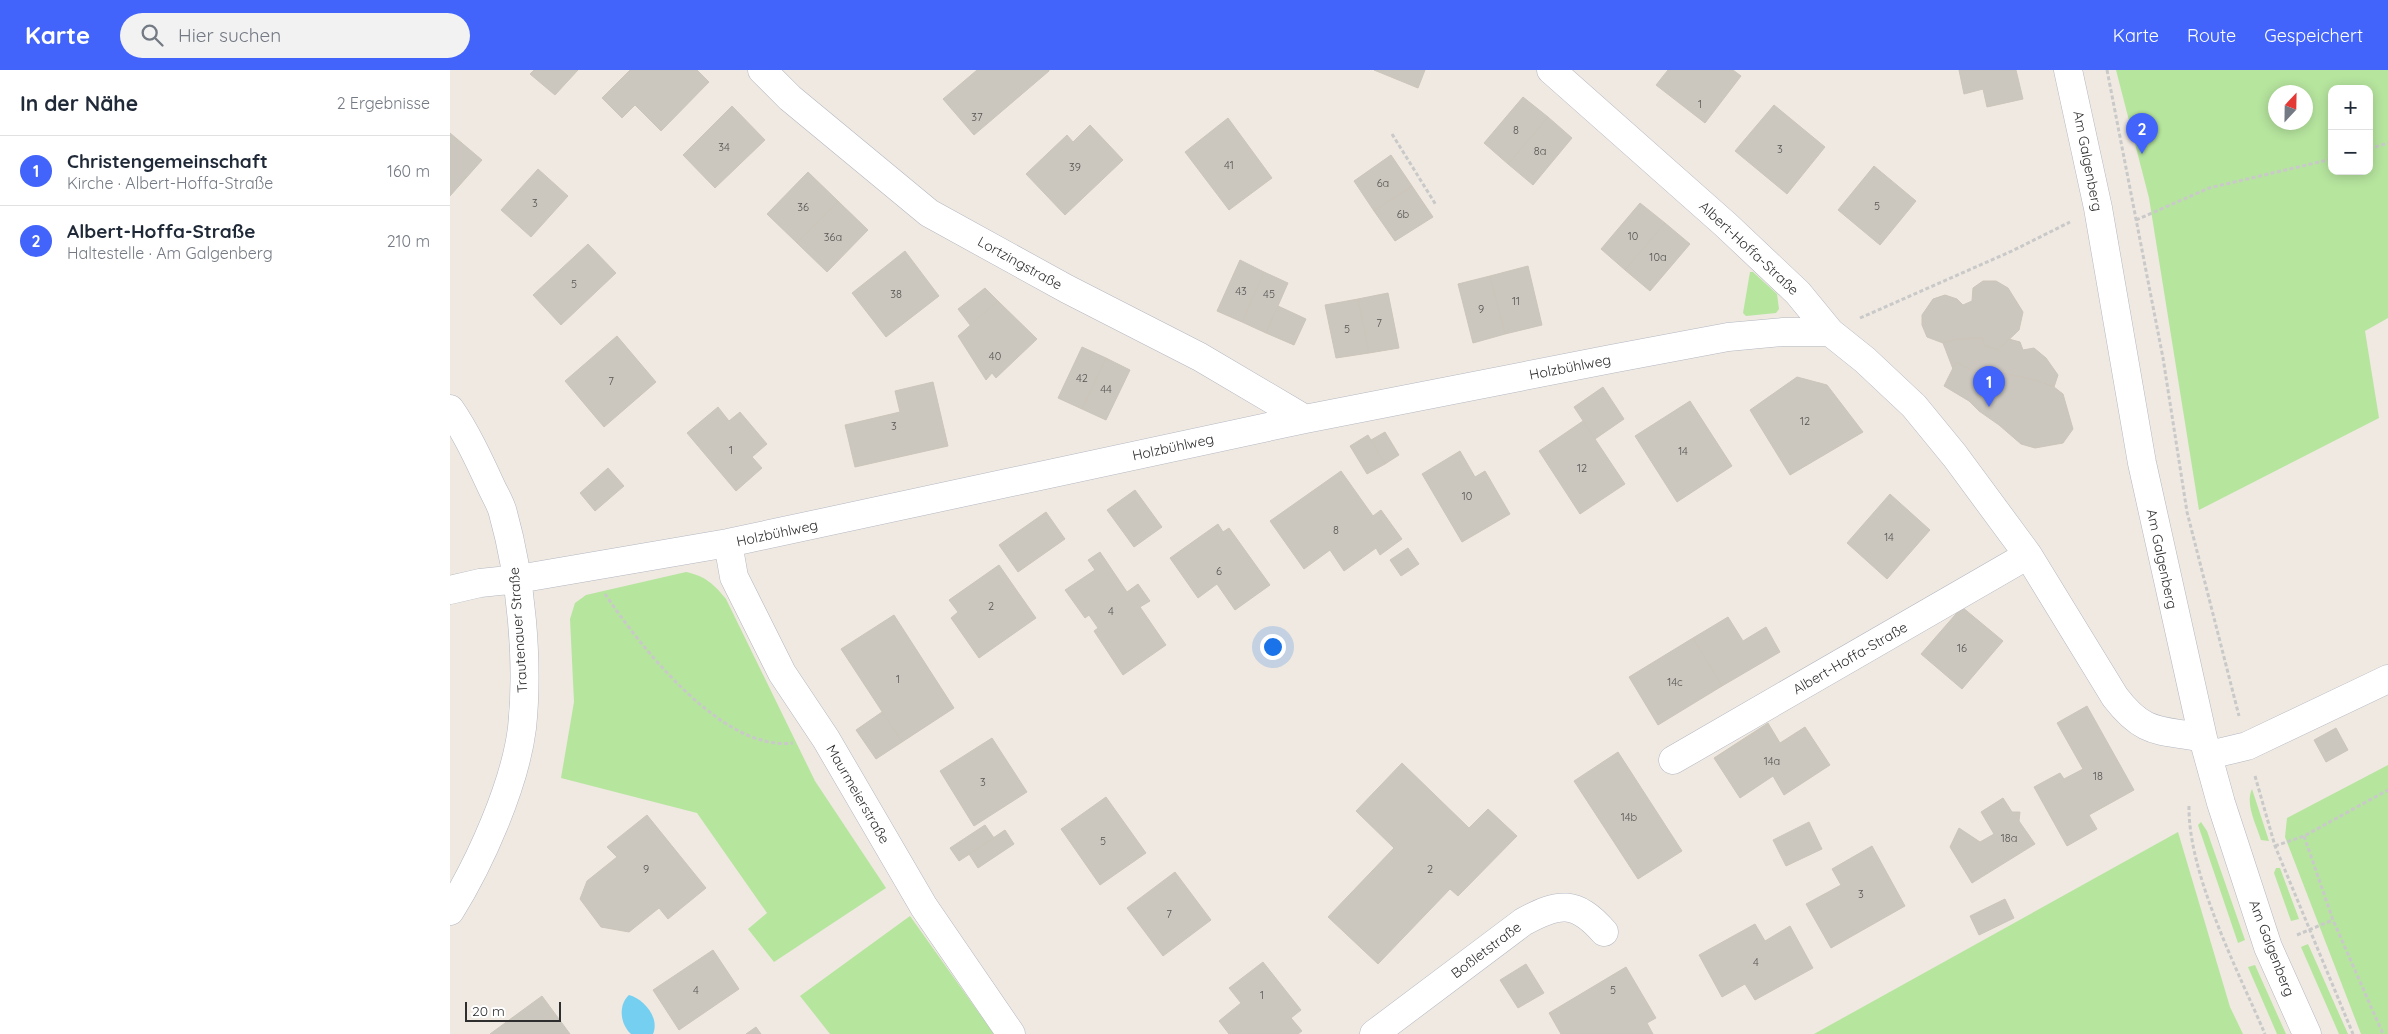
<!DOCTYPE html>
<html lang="de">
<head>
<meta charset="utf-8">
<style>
  body { margin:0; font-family:Quicksand,sans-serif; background:#f2f2f3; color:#1f2937 }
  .controls { position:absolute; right:15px; top:15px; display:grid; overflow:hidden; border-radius:10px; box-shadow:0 2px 12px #0003 }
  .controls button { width:45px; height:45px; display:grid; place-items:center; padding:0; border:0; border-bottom:1px solid #e0e1e3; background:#fff; color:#1f2937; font:25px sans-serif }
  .compass { position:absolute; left:1818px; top:15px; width:45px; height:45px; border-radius:50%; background:#fff; box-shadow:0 2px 12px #0003; rotate:22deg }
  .scale { position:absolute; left:15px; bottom:12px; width:96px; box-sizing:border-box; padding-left:5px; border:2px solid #2e2e2e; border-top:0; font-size:14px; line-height:18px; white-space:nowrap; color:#2e2e2e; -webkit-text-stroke:4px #fff; paint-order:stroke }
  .you { position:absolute; left:822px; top:576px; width:18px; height:18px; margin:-12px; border:4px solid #fff; border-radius:50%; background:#1a73e8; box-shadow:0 0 0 8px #1a73e833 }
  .badge { display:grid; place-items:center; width:32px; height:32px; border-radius:50%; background:#4264fb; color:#fff; font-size:16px; font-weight:700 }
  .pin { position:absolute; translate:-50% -41px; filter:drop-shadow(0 1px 2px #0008) }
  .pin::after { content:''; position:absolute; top:26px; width:18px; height:15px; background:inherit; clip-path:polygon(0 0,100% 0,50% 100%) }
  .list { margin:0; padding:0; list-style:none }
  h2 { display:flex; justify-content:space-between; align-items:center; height:65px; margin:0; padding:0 20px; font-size:21px }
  h2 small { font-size:16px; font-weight:400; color:#747a83 }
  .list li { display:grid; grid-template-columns:32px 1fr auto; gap:15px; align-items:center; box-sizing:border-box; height:70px; padding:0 20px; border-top:1px solid #e0e1e3 }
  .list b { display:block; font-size:19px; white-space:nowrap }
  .list p { margin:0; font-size:16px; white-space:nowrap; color:#747a83 }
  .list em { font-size:16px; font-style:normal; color:#747a83 }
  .icon { flex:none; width:28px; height:28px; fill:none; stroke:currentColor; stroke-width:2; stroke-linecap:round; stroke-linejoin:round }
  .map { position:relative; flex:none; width:1938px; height:964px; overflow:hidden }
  header { display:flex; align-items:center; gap:30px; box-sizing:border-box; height:70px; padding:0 25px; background:#4264fb; color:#fff }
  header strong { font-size:24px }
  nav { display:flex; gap:28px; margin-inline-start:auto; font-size:18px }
  .search { width:350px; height:45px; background:#f2f2f3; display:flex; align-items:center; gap:12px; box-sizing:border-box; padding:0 18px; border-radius:28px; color:#747a83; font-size:19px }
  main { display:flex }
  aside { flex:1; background:#fff }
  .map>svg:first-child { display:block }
  .green { fill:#b6e59e; fill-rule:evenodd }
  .water { fill:#75cff0 }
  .building { fill:#cbc7bf; stroke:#cbc5ba }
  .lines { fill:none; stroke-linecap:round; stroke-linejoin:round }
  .minor-casing { stroke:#b4b7c1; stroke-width:29 }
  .path { stroke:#c9c9c9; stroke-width:3; stroke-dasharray:4 2.5; stroke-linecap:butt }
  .minor { stroke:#fff; stroke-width:28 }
  .labels { text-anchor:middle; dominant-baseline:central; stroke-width:4; stroke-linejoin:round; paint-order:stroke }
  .number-label { font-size:11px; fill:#555452 }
  .street-label { font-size:14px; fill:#2e2e2e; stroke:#fff }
</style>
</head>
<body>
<header>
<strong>Karte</strong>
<div class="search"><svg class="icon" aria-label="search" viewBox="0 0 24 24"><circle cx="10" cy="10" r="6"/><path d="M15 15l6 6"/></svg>Hier suchen</div>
<nav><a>Karte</a><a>Route</a><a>Gespeichert</a></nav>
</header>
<main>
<aside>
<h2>In der Nähe<small>2 Ergebnisse</small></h2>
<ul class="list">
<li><span class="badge">1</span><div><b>Christengemeinschaft</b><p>Kirche · Albert-Hoffa-Straße</p></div><em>160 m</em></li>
<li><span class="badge">2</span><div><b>Albert-Hoffa-Straße</b><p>Haltestelle · Am Galgenberg</p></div><em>210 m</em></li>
</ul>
</aside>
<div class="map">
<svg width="1938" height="964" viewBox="0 0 1938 964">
  <rect width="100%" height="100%" fill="#efe9e1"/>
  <path class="green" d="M1666 0H1938V248L1915 261 1929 348 1749 440 1699 128ZM1882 19H1919V101H1882ZM1826 22H1856V52H1826Z
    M1300 202H1303L1327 224 1329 239 1326 243 1296 246 1293 243Z
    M236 502C255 506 264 514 276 529L365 711 436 818 324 892 298 859 317 843 247 743 111 708 124 632 120 549 125 533 136 525Z
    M1938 695V964H1911L1835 767 1837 748Z
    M1802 719 1819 771 1811 770C1806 754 1795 734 1802 719Z
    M1751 752 1757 761 1795 870 1788 873 1748 755Z
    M1728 762 1780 937 1793 964H1364Z
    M1826 798H1830L1849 849 1841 851 1824 803Z
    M460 846 544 964H380L350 926Z
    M1858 874 1898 964H1889L1851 877Z
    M1805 895 1836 964H1827L1798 897Z"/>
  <path class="water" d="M179 925C194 929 210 948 203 964H181C170 954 168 935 179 925Z"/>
  <path class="building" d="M84 0H128L105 25 80 4Z
    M180 0H247L259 12 211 61 185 35 172 48 152 28Z
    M527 0H599V1L524 65 493 29Z
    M924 0H975L968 18Z
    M1218 0H1283L1291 6 1255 53 1206 15Z
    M1509 0H1566L1573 29 1537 37 1533 19 1514 24Z
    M1073 27 1098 47 1058 94 1034 73Z
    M1324 35 1375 77 1337 124 1285 81Z
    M282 36 315 70 265 118 233 85Z
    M1098 47 1122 68 1083 115 1058 94Z
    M778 48 822 108 779 140 735 82Z
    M640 55 673 90 615 145 576 104 617 65 623 72Z
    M0 63 32 90 0 126Z
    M941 85 962 116 924 141 904 111Z
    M1424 96 1466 131 1430 175 1388 140Z
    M88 99 118 126 81 167 51 140Z
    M358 102 388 131 347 173 317 144Z
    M962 116 983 147 945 171 924 141Z
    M388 131 418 160 377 202 347 173Z
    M1190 133 1215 153 1175 200 1151 179Z
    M1215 153 1240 174 1200 221 1175 200Z
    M138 174 166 203 111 255 83 225Z
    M455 181 489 226 436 267 402 223Z
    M790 190 814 202 792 252 767 241Z
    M1078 196 1092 255 1055 264 1040 206Z
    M814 202 838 213 816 263 792 252Z
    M1040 206 1055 264 1023 273 1008 214Z
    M1533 211H1546L1558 218 1573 242 1569 260 1548 280 1534 275 1533 268 1507 269 1493 273 1477 267 1472 255V245L1483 229 1495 225 1507 229 1513 235 1522 231 1523 218Z
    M535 218 548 231 520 255 508 239Z
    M938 223 949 278 919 283 908 229Z
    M908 229 919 283 886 288 875 235Z
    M548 231 587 269 546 308 542 303 536 310 508 266Z
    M828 236 856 249 844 275 816 263Z
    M167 266 206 312 154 357 115 311Z
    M1533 268 1534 275 1548 280 1559 269 1570 272 1573 280 1584 278 1596 288 1608 305 1604 317 1582 309 1552 303 1532 306 1506 292 1503 299 1493 273 1507 269Z
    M632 277 656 288 632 339 608 328Z
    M656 288 680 300 656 350 632 339Z
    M1506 292 1532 306 1552 303 1582 309 1604 317 1613 324 1623 359 1613 373 1585 378 1571 374 1549 355 1529 341 1519 331 1494 316Z
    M1347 307 1377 315 1413 362 1340 405 1300 340Z
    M483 312 498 376 405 397 395 355 450 342 445 321Z
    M1153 317 1174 349 1145 369 1124 337Z
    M1240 331 1282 396 1227 432 1185 366Z
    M268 337 279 351 290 342 317 374 302 387 312 398 286 421 237 363Z
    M1133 351 1175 414 1130 444 1089 381Z
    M935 362 949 385 935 394 921 370Z
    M918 365 935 394 917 404 900 376Z
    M1010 381 1025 407 1035 401 1060 444 1012 472 972 404Z
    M158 398 174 416 145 441 130 423Z
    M891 401 923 446 931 440 952 469 930 485 926 478 894 501 880 480 854 499 820 451Z
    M685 420 712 457 684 477 657 440Z
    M1440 424 1480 460 1437 509 1397 473Z
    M596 442 615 469 568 502 549 475Z
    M768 454 773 462 779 458 820 515 785 540 767 514 748 528 720 488Z
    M958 478 969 494 951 506 940 490Z
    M650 482 677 522 688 514 700 531 690 537 716 575 673 605 644 561 648 558 639 545 635 548 615 520 645 500 638 490Z
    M549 495 586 548 529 588 501 548 508 542 499 530Z
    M1512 537 1553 571 1512 619 1471 584Z
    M444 545 504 638 452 672 391 579Z
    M1278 547 1293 571 1316 557 1330 582 1272 616 1243 568Z
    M1243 568 1272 616 1208 655 1179 607Z
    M1637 636 1684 720 1639 745 1647 759 1617 776 1584 717 1610 703 1614 709 1633 699 1607 653Z
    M432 642 452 672 426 689 406 660Z
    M1318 653 1330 673 1355 657 1380 695 1334 725 1323 706 1290 728 1264 688Z
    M1886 658 1898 680 1876 692 1864 670Z
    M542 668 577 722 524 756 490 701Z
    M1168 682 1232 781 1188 809 1124 711Z
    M952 693 1019 758 1038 739 1067 766 1008 826 1000 819 928 894 878 847 944 778 906 741Z
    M656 727 696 783 650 815 611 759Z
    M1553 728 1562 742H1570L1569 751 1585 774 1522 813 1500 777 1509 758 1530 772 1544 764 1531 742Z
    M197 745 256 818 218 849 209 838 179 862 151 857 130 829 137 811 167 787 157 777Z
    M1359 752 1372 779 1336 796 1323 770Z
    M535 755 544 768 509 791 500 778Z
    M555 760 564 774 528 798 519 784Z
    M1422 776 1455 836 1381 878 1356 834 1391 815 1382 799Z
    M725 802 761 850 713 886 677 838Z
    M1555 829 1564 848 1529 865 1520 846Z
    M1305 854 1315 871 1340 856 1363 898 1305 930 1295 914 1272 927 1249 885Z
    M263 880 289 919 229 960 203 920Z
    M813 892 851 940 841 948 852 961 848 964H779L769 951 791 933 779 918Z
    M1076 894 1094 923 1068 938 1050 910Z
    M1176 897 1206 948 1197 953 1203 964H1111L1099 943Z
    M92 926 120 964H40Z
    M306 957 311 964H296Z"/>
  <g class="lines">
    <defs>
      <path id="minor" d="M312 0 340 28 479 143 617 219 750 287 855 349
        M1101 0 1276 155 1348 223 1380 262 1415 290 1464 336 1505 386 1578 485 1665 627C1695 666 1709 659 1753 668
        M1618 0 1648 138 1692 393 1753 668 1771 733 1818 877 1857 964
        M0 339C16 362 29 390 41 416 45 425 51 434 53 443 71 507 79 592 72 658 65 715 30 793 0 841
        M278 473 284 507 332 603 376 669 474 837 561 964
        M0 520 30 513 68 509 278 473 855 349 1161 289 1278 267 1333 262H1380
        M1759 685 1797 676 1938 609
        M1223 690 1578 485
        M924 964 1073 852C1109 832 1126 830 1154 862"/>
    </defs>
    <use href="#minor" class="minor-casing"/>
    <path class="path" d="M1657 0 1713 288 1737 442 1789 646
      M942 64 986 135
      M1919 79 1938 73
      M1686 150 1759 118 1882 89
      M1410 248 1562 181 1620 152
      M155 524C190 576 272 682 343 673
      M1805 706 1825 776 1903 964
      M1739 736C1738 804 1788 901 1815 964
      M1854 766 1883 850 1933 964
      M1825 776 1854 766 1938 720
      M1847 865 1883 850"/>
    <use href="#minor" class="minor"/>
  </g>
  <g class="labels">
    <g class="number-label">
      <text x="1250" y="34">1</text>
      <text x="527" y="47">37</text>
      <text x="1066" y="60">8</text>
      <text x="274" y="77">34</text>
      <text x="1330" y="79">3</text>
      <text x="1090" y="81">8a</text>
      <text x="779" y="95">41</text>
      <text x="625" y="97">39</text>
      <text x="933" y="113">6a</text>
      <text x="85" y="133">3</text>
      <text x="1427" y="136">5</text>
      <text x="353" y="137">36</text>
      <text x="953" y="144">6b</text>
      <text x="1183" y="166">10</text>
      <text x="383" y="167">36a</text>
      <text x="1208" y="187">10a</text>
      <text x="124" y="214">5</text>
      <text x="791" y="221">43</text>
      <text x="446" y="224">38</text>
      <text x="819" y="224">45</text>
      <text x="1066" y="231">11</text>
      <text x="1031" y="239">9</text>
      <text x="929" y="253">7</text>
      <text x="897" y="259">5</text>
      <text x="545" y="286">40</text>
      <text x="632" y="308">42</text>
      <text x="161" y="311">7</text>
      <text x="656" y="319">44</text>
      <text x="1355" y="351">12</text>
      <text x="444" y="356">3</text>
      <text x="281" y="380">1</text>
      <text x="1233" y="381">14</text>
      <text x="1132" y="398">12</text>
      <text x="1017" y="426">10</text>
      <text x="886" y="460">8</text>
      <text x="1439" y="467">14</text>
      <text x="769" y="501">6</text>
      <text x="541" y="536">2</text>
      <text x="661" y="541">4</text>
      <text x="1512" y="578">16</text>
      <text x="448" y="609">1</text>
      <text x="1225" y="612">14c</text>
      <text x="1322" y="691">14a</text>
      <text x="1648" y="706">18</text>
      <text x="533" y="712">3</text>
      <text x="1179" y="747">14b</text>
      <text x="1559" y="768">18a</text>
      <text x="653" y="771">5</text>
      <text x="196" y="799">9</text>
      <text x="980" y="799">2</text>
      <text x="1411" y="824">3</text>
      <text x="719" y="844">7</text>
      <text x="1306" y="892">4</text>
      <text x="246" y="920">4</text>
      <text x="1163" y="920">5</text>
      <text x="812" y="925">1</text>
    </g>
    <g class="street-label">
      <text transform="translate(1638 91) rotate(79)">Am Galgenberg</text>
      <text transform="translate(1299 178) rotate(43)">Albert-Hoffa-Straße</text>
      <text transform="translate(570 193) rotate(29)">Lortzingstraße</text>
      <text transform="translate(1120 297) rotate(-11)">Holzbühlweg</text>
      <text transform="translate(723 377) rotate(-12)">Holzbühlweg</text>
      <text transform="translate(327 463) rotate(-12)">Holzbühlweg</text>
      <text transform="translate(1712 489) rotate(78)">Am Galgenberg</text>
      <text transform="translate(68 560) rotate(-94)">Trautenauer Straße</text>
      <text transform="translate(1400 588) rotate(-30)">Albert-Hoffa-Straße</text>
      <text transform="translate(408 724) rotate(60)">Maurmeierstraße</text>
      <text transform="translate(1822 878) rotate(69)">Am Galgenberg</text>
      <text transform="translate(1036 880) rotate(-37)">Boßletstraße</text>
    </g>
  </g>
</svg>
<div class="controls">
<button>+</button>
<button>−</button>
</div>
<svg class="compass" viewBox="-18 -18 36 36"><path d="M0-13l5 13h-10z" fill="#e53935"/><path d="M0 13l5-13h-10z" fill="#747a83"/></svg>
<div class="scale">20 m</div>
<div class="you"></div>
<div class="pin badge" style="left:1539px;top:337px">1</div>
<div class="pin badge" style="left:1692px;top:84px">2</div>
</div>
</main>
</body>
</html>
